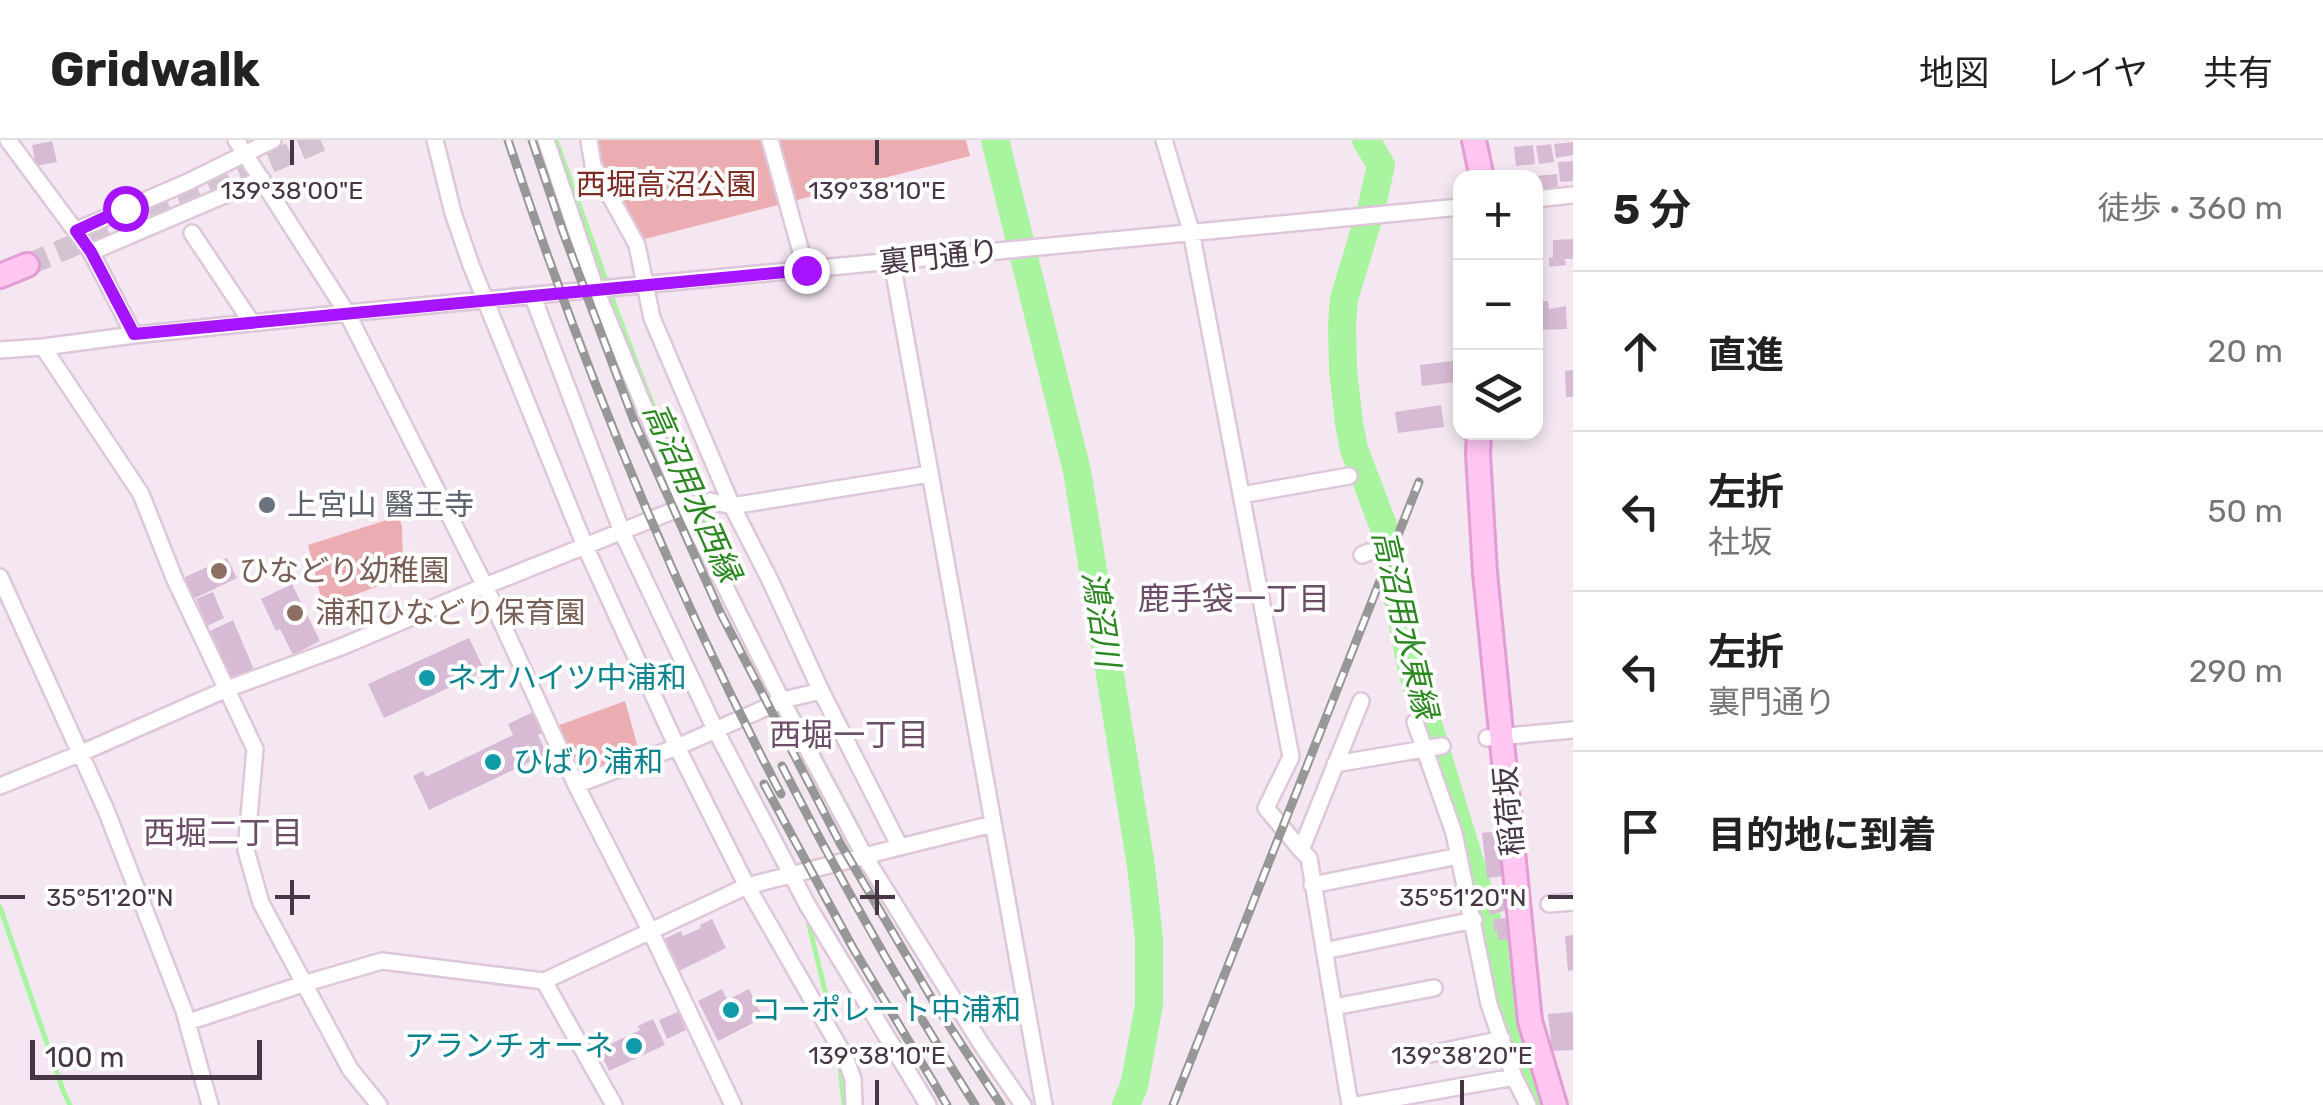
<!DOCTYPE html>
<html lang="ja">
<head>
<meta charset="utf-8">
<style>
  body { margin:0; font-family:Rubik,"Noto Sans JP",sans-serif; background:#f6f6f6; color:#222 }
  .controls { position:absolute; right:30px; top:30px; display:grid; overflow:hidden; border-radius:20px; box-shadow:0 5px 15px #0003 }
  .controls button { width:90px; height:90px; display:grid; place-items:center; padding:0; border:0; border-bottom:2px solid #e0e0e0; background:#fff; color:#222; font:50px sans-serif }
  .scale { position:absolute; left:30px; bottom:25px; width:232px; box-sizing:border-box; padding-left:10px; border:5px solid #483546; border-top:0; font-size:28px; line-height:35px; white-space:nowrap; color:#483546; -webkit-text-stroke:8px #fff; paint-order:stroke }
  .stop { position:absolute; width:30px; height:30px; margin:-22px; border:8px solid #a613ff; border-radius:50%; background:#fff }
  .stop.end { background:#a613ff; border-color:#fff; box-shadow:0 2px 10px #0008 }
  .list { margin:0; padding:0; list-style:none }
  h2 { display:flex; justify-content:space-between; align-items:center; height:130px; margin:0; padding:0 40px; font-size:42px }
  h2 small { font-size:32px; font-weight:400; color:#767676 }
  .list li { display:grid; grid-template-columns:65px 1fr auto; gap:30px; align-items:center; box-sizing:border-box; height:160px; padding:0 40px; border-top:2px solid #e0e0e0 }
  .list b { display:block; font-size:38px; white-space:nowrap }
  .list p { margin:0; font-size:32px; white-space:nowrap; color:#767676 }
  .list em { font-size:32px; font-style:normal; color:#767676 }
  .icon { flex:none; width:55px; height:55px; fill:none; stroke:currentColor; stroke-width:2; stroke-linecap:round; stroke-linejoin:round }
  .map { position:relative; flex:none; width:1573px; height:965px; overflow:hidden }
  header { display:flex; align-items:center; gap:60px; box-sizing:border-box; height:140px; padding:0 50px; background:#fff; border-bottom:2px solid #e0e0e0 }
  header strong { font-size:48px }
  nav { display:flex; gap:55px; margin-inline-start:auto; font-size:35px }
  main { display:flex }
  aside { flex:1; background:#fff }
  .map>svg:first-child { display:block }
  .green { fill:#ebadb1 }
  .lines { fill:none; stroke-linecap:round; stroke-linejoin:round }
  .stream { stroke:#a9f59f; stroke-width:5 }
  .river { stroke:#a9f59f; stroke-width:28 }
  .building { fill:#d7bbd5 }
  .secondary-tunnel { stroke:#d2c3d0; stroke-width:22; stroke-dasharray:22 11; stroke-linecap:butt }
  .street-casing { stroke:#dec6db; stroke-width:20 }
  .secondary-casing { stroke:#e39cd4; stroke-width:28 }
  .street { stroke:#fff; stroke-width:15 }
  .secondary { stroke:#ffc6f2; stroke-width:22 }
  .rail-casing { stroke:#979797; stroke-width:9 }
  .rail { stroke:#fff; stroke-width:5; stroke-dasharray:15; stroke-linecap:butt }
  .route { stroke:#a613ff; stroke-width:12 }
  .ticks { fill:none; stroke:#483546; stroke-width:4 }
  .worship-dot { fill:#6b7280; stroke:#fff; stroke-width:4 }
  .education-dot { fill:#8d6e63; stroke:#fff; stroke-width:4 }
  .culture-dot { fill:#0f9aa8; stroke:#fff; stroke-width:4 }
  .labels { text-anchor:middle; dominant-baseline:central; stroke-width:8; stroke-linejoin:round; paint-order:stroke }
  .park-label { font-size:30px; fill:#7e2d24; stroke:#fff }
  .street-label { font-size:30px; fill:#483546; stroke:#fff }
  .worship-label { font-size:30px; fill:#5b616d; stroke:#fff; text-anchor:start }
  .education-label { font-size:30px; fill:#785e54; stroke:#fff; text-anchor:start }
  .culture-label { font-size:30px; fill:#0d838f; stroke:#fff; text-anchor:start }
  .water-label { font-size:32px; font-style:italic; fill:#2b8820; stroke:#fff }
  .neighbourhood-label { font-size:32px; fill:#6b4c69; stroke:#fff }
  .ticks-label { font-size:25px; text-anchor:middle; fill:#483546; stroke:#fff; stroke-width:8; stroke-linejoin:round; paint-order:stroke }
</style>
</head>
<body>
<header>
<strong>Gridwalk</strong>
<nav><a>地図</a><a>レイヤ</a><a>共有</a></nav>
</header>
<main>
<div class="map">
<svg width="1573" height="965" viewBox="0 0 1573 965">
  <rect width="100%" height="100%" fill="#f4e7f2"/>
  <path class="green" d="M594 0H966L970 16 645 99 598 23Z
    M399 376 402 387 403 426 393 441 323 466 308 405Z
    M625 561 640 615 576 645 554 587Z"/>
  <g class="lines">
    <path class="stream" d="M556 0 607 143
      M610 153 645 246 716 412
      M790 560 860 691
      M0 767 64 953 70 965
      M809 785 833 884
      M840 925 844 965"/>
    <path class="river" d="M995 0 1077 331 1141 726 1149 799V865L1134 946 1126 965
      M1366 0 1381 25 1371 70 1344 159 1342 184 1343 229 1349 283 1354 309 1383 385 1412 531 1495 805C1497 861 1527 913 1544 965"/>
  </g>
  <path class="building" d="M52 1 57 22 36 26 32 5Z
    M1573 2V15L1556 18 1554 4Z
    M1551 4 1554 22 1539 24 1536 6Z
    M1533 5 1535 24 1516 26 1514 7Z
    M1573 21V41L1560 42 1558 22Z
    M1557 34 1558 49 1537 52 1535 36Z
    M1573 99V119H1565L1566 125 1549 127V118L1553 117V100Z
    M1539 161H1548L1549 169 1566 166 1567 189 1538 190Z
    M1460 220V239L1456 240V242L1422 246 1420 225Z
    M1573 230V257H1566L1565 231Z
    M1441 265 1444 287 1398 293 1395 272Z
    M227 418 237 438 191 460 181 439Z
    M292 444 320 501 293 515 280 489 276 491 261 459Z
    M213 452 224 478 207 486 196 459Z
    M233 480 254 530 228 541 208 492Z
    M469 498 485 531 384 578 368 544Z
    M533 572 543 593 538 595 547 614 429 670 413 636 423 631 426 637 513 595 508 584Z
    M1501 691 1505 736 1487 738 1482 693Z
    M1501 753 1507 770 1490 775 1485 758Z
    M1507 778V784H1510L1512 799 1498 800 1497 790 1494 791 1493 779Z
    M712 779 726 808 679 831 664 799 681 791 683 796 701 788 700 785Z
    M1573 795V830L1568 831 1565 796Z
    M722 849 727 860 749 849 763 878 718 901 698 861Z
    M678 872 686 890 667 899 659 880Z
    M1573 872V910L1552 911 1548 874Z
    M653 879 665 905 609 931 600 912 603 910 602 908 640 890 638 886Z"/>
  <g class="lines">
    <path class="secondary-tunnel" d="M27 125 322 0"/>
    <defs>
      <path id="street" d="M8 0 91 112 134 195
        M236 0 347 173 485 446 576 645 650 790 733 965
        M435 0 453 73 471 125 585 406 677 607 747 746 845 917 853 939 854 965
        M546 0 596 150 685 366 782 561 865 717 980 902 1023 965
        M770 0 806 130
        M1164 0 1191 91 1291 617 1266 668 1301 710
        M1536 59 1573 55
        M75 91 188 42 273 0
        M192 93 252 183
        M91 112 262 39
        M892 122 1044 965
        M533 157 622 392 716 591 808 766 928 965
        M43 207 141 354 175 440 255 609 246 710 261 763 350 929 379 965
        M0 210 43 207 134 195 347 173 1460 67
        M930 334 732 366 770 440 821 551 900 707 993 684
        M1241 355 1349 336
        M1362 415 1369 412
        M0 437 106 670 184 871 210 965
        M1415 582 1454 693 1489 864 1514 937 1528 965
        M1487 598 1573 590
        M1335 624 1442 606
        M576 645 677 607 783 560 821 551
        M0 646 79 614 227 549 341 507 485 446 685 366 710 361 732 366 652 178 637 105 593 25 589 0
        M1312 745 1459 716
        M1549 764 1573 762
        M1324 811 1474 780
        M544 841 747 746 900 707
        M1334 867 1434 848
        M188 882 303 844 382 821 544 841 614 965
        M1430 914 1502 899
        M1350 965 1309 718 1301 710 1361 561
        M1357 965 1514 937"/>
      <path id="secondary" d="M1474 0 1482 38
        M0 136 27 125
        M1479 292 1478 314 1485 433 1530 881 1555 965"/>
    </defs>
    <use href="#street" class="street-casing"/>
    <use href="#secondary" class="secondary-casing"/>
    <use href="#street" class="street"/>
    <use href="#secondary" class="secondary"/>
    <defs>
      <path id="rail" d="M508 0C582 225 671 444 781 654
        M532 0 563 92 634 281 721 474 840 703 935 864 1001 965
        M782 626C841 742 905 855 975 965
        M764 644 853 808 947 965
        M1173 965 1419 342"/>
    </defs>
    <use href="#rail" class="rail-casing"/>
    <use href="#rail" class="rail"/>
  </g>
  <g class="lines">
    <path class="route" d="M125 68 76 91 91 112 134 194 806 130"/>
  </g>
  <path class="ticks" d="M292 0V25M877 0V25M292 740V775M877 740V775M0 757H25M275 757H310M860 757H895M1548 757H1573M877 940V965M1462 940V965"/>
  <circle class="worship-dot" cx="267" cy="365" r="10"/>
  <g class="education-dot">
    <circle cx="219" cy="431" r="10"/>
    <circle cx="295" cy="473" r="10"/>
  </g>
  <g class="culture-dot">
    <circle cx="427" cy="538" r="10"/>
    <circle cx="493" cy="622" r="10"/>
    <circle cx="731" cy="870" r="10"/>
    <circle cx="634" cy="906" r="10"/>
  </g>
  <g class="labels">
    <g class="park-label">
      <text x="666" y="45">西堀高沼公園</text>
    </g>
    <g class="street-label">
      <text transform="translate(939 117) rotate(-6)">裏門通り</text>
      <text transform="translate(1509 671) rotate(-95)">稲荷坂</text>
    </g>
    <g class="worship-label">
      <text x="287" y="365">上宮山 醫王寺</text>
    </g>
    <g class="education-label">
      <text x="239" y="431">ひなどり幼稚園</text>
      <text x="315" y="473">浦和ひなどり保育園</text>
    </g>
    <g class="culture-label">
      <text x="447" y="538">ネオハイツ中浦和</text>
      <text x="513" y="622">ひばり浦和</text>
      <text x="751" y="870">コーポレート中浦和</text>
      <text x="614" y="906" text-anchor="end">アランチォーネ</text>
    </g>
    <g class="water-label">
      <text transform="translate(692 352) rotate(66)">高沼用水西縁</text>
      <text transform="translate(1101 479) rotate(81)">鴻沼川</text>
      <text transform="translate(1405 484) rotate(77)">高沼用水東縁</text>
    </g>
    <g class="neighbourhood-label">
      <text x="1234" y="459">鹿手袋一丁目</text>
      <text x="849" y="595">西堀一丁目</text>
      <text x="223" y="693">西堀二丁目</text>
    </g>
  </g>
  <g class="ticks-label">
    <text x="292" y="59">139°38'00"E</text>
    <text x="877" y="59">139°38'10"E</text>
    <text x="110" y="766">35°51'20"N</text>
    <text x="1463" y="766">35°51'20"N</text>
    <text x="877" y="924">139°38'10"E</text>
    <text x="1462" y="924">139°38'20"E</text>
  </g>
</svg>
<div class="controls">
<button>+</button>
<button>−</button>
<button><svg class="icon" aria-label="layers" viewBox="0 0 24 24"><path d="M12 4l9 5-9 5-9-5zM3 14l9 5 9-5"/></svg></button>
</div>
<div class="scale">100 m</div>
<div class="stop" style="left:125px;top:68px"></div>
<div class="stop end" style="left:806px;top:130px"></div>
</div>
<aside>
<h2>5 分<small>徒歩 · 360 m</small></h2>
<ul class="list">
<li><svg class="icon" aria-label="ahead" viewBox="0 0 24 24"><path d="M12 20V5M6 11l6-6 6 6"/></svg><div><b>直進</b></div><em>20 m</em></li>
<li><svg class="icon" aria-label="left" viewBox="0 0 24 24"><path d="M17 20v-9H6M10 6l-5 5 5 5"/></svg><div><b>左折</b><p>社坂</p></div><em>50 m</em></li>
<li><svg class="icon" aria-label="left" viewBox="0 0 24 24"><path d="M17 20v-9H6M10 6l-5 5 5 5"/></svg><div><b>左折</b><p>裏門通り</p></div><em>290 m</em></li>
<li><svg class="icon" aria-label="arrive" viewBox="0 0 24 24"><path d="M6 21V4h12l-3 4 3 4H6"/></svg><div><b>目的地に到着</b></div></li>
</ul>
</aside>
</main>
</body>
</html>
